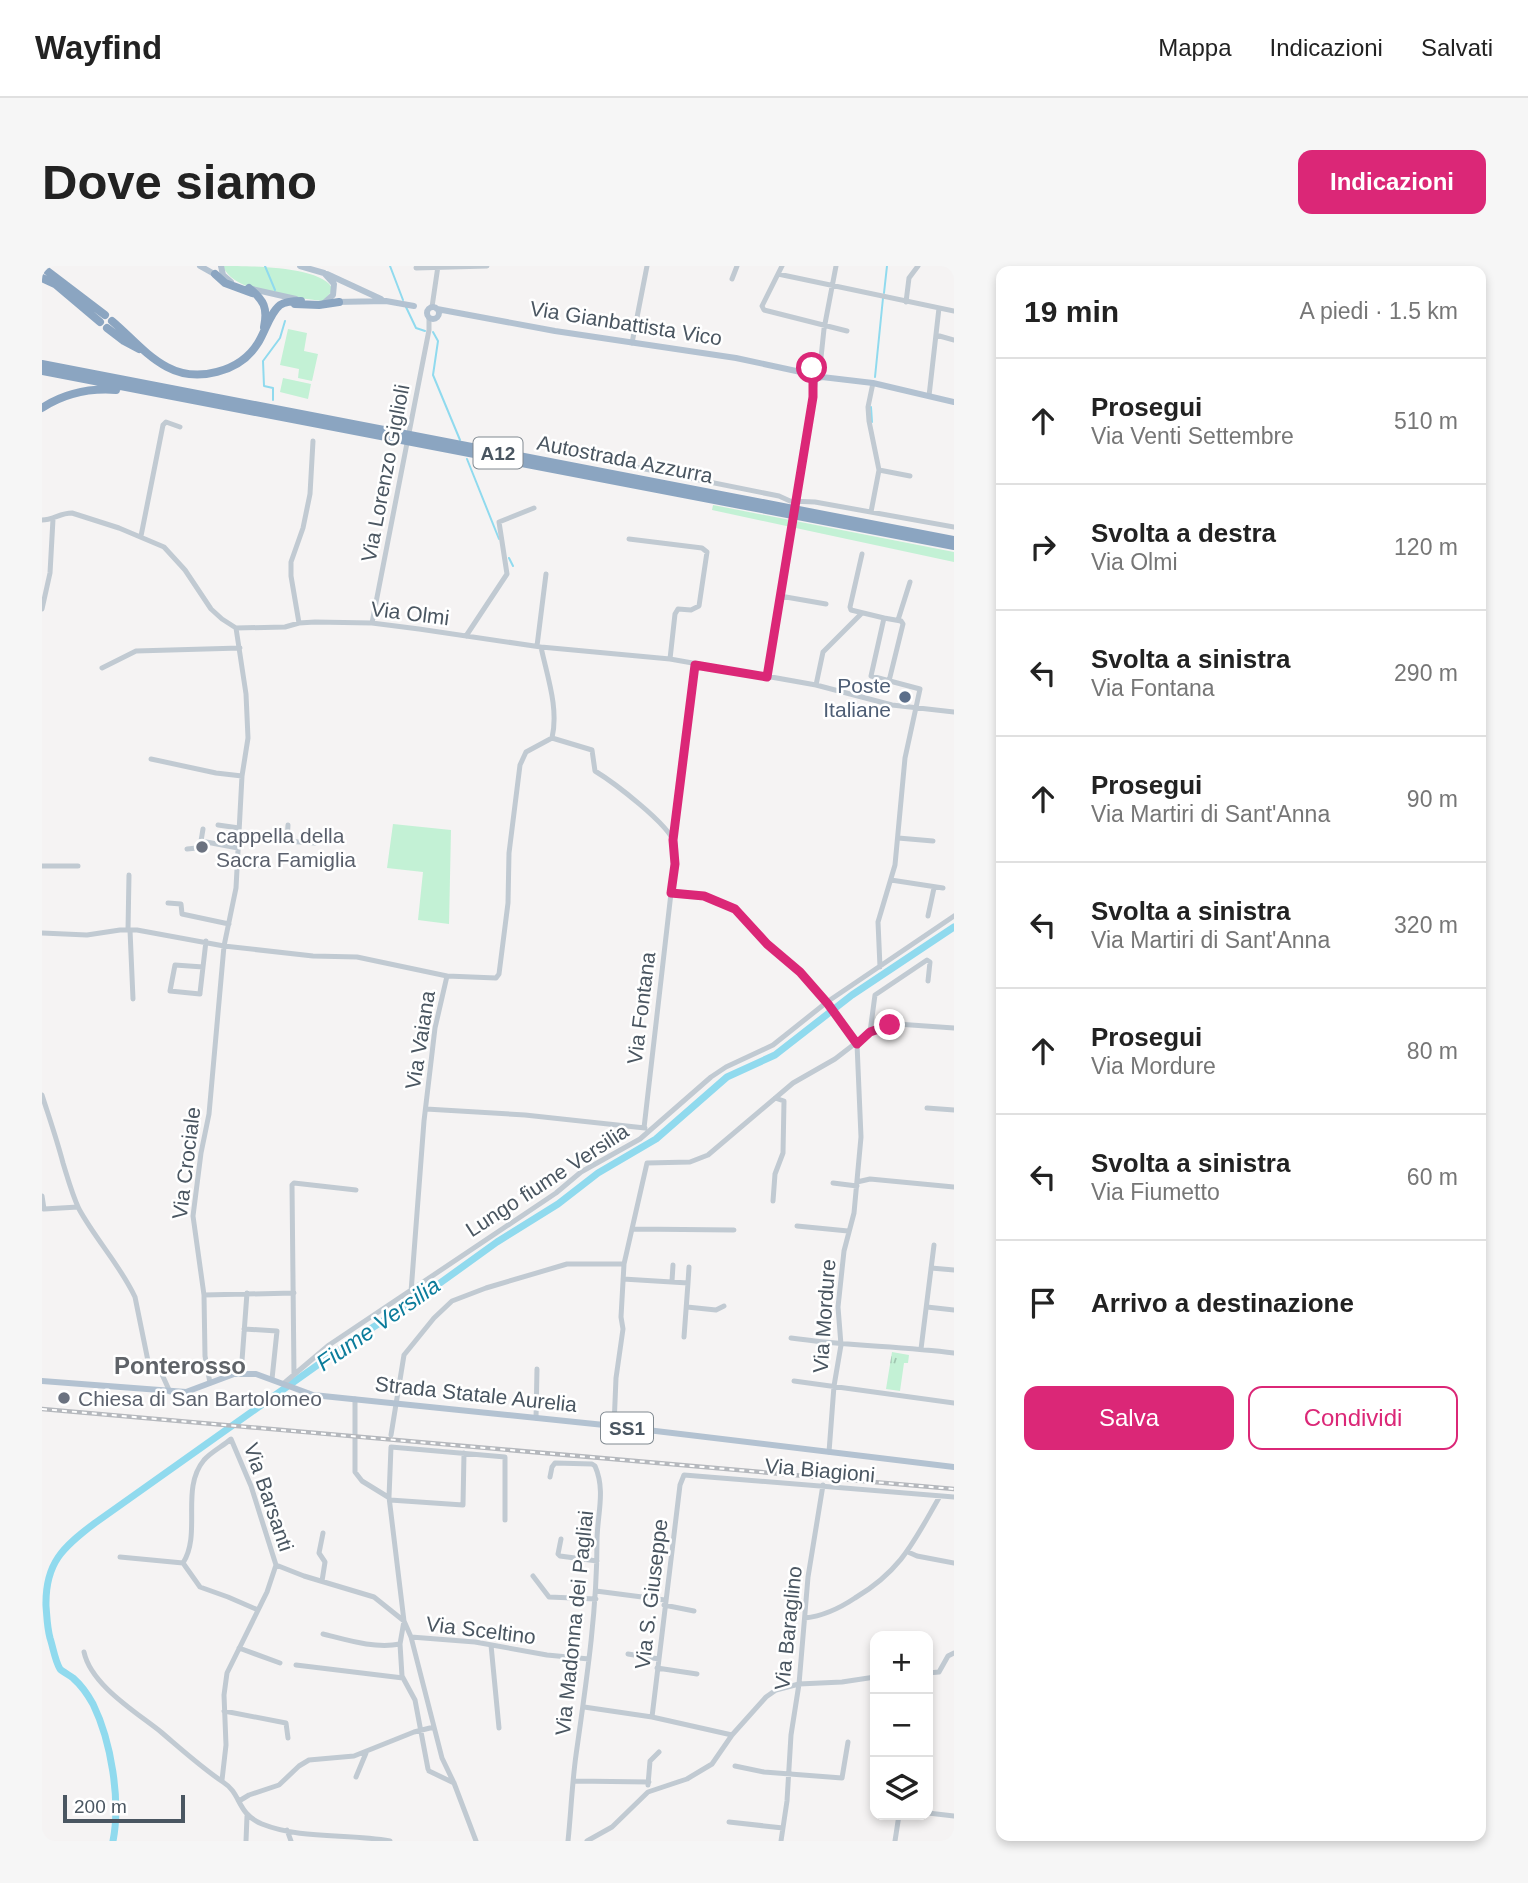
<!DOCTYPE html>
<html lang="it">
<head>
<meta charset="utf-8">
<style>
  body { margin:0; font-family:Helvetica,sans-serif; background:#f6f6f6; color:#222 }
  .controls { position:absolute; right:21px; bottom:21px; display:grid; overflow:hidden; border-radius:14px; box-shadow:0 4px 10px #0003 }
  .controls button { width:63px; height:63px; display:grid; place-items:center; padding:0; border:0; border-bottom:2px solid #e0e0e0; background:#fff; color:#222; font:35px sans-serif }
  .scale { position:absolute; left:21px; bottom:18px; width:122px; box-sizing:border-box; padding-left:7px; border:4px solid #4a5661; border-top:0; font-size:19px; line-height:24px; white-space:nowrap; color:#4a5661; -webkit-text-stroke:5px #fff; paint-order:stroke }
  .stop { position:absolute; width:21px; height:21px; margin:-16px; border:5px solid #db2777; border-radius:50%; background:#fff }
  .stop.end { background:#db2777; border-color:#fff; box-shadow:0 2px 7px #0008 }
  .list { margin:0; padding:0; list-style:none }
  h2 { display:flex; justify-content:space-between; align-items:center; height:91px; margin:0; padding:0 28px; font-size:30px }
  h2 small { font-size:23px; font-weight:400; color:#767676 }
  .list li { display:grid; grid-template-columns:46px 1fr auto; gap:21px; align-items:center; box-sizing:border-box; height:126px; padding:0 28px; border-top:2px solid #e0e0e0 }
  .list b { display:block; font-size:26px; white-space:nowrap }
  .list p { margin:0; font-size:23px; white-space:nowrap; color:#767676 }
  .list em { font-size:23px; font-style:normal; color:#767676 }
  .actions { display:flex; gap:14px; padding:21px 28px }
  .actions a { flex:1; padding:16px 0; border:2px solid #db2777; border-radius:14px; text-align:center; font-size:24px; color:#db2777 }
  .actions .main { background:#db2777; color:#fff }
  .icon { flex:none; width:38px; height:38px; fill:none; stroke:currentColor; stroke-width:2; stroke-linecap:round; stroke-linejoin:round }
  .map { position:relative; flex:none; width:912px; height:1575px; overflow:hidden; border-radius:14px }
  header { display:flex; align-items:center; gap:42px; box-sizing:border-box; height:98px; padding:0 35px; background:#fff; border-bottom:2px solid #e0e0e0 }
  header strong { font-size:33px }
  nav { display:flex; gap:38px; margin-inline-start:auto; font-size:24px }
  .intro { display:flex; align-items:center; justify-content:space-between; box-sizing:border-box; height:168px; padding:0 42px }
  h1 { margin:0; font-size:49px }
  .button { padding:18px 32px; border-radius:14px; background:#db2777; color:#fff; font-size:24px; font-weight:700 }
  main { display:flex; gap:42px; padding:0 42px }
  aside { flex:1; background:#fff; border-radius:14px; box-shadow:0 4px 10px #0003 }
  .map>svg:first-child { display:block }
  .green { fill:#c3f1d5 }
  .park { fill:url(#park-tufts) }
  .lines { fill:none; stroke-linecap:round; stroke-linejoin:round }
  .stream { stroke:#90daee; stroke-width:2 }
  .river { stroke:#90daee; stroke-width:7 }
  .minor { stroke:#c1cad2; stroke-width:5 }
  .major { stroke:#b3c2d1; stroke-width:6 }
  .highway { stroke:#8ba5c1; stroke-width:8 }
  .rail-casing { stroke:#b5b8bd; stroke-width:4.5 }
  .rail { stroke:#fff; stroke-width:2; stroke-dasharray:5; stroke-linecap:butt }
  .route { stroke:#db2777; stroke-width:9 }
  .service-dot { fill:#5c6f8a; stroke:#fff; stroke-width:2.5 }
  .worship-dot { fill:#6b7280; stroke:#fff; stroke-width:2.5 }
  .labels { text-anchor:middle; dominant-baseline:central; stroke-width:5; stroke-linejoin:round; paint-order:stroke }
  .shield { fill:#fff; stroke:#808990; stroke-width:2 }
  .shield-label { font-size:19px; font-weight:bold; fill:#4a5661 }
  .street-label { font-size:21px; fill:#4a5661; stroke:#fff }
  .service-label { font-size:21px; fill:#4e5e75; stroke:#fff; text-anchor:end }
  .worship-label { font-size:21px; fill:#5b616d; stroke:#fff; text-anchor:start }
  .water-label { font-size:23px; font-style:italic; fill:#0c7c9b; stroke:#fff }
  .quarter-label { font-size:24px; font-weight:bold; fill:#5f6368; stroke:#fff }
</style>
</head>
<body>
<header>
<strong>Wayfind</strong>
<nav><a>Mappa</a><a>Indicazioni</a><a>Salvati</a></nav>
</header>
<div class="intro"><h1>Dove siamo</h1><a class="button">Indicazioni</a></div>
<main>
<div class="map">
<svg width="912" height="1575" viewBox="0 0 912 1575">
  <defs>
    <pattern id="park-tufts" width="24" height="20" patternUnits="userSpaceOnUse" patternTransform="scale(1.75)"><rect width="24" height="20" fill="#c3f1d5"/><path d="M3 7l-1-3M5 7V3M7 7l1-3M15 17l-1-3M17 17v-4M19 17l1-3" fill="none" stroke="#a0c6b0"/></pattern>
  </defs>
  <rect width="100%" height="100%" fill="#f5f3f3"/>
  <path class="green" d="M181 0C207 0 283 0 291 24L281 35C256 32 190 27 181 0Z
    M246 63 265 67 262 85 276 88 270 115 256 112 257 103 238 99Z
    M241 112 269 118 266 133 238 126Z
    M671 239 912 286V296L670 244Z
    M351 558 409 564 407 658 376 654 381 606 345 602Z"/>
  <path class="park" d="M850 1086 867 1089 866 1097H862L858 1125 844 1123Z"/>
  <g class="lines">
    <path class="stream" d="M223 0 233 24
      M348 0 361 34
      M842 27 845 0
      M364 41 374 62 383 65
      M391 66 396 75 391 109 418 174
      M833 111 841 32
      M231 134V122L222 120 221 95 238 72 243 55
      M829 141 830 156
      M425 193 457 273
      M467 292 471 300"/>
    <path class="river" d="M71 1575C79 1534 69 1475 51 1438 46 1429 39 1419 31 1412 27 1409 21 1406 18 1403 13 1395 11 1381 8 1372 5 1361 5 1351 4 1340 3 1297 21 1281 53 1257L308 1076 380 1030 455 976 516 938 556 907 614 873 685 811 733 789 810 729 912 661"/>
    <path class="minor" d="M740 0 720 40 722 44 805 65
      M374 2 445 0
      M736 8 912 45
      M690 13 695 0
      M864 36 867 12 876 0
      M390 41 396 0
      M894 69 912 74
      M590 77 605 0
      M778 101 782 63 794 0
      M887 130 897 42
      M578 198 737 230 748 235 773 236 912 261
      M837 204 868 210
      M753 239 774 113
      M829 246 837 204 827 155 826 141 831 117
      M0 254C11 254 18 247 30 247L77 262 122 281 143 304 169 343 180 353 194 362 243 361 257 357 273 356 330 357 377 363 499 381 628 393 774 419 850 439 912 446
      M99 270 121 159 124 156 138 161
      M587 273 660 282 665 286 657 340 649 344 636 343 633 348 628 393
      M820 288 808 341 809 344 842 352
      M738 330 784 338
      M0 343 8 307 11 253
      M856 354 868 316
      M257 357 249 310V296L261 262 268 228 271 175
      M330 357 387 64V52
      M424 370 465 308 457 256 492 242
      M495 380 504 308
      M499 381C505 410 517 442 510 472L550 484 553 505C571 516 627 558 633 578 636 593 631 612 629 627L662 630 693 643 725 678 758 706 786 738 815 778 819 871 812 947 802 985 796 1041 799 1079 792 1120 787 1186
      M60 402 94 385 198 382
      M725 411 752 248
      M774 419 781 386 820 347
      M109 493 174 507 200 510
      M176 559 197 562
      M161 563 159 575 196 582
      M197 572 273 577
      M856 572 891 575
      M631 574 653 399
      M245 575 246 559
      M145 583 155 582 159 575
      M195 598 222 600
      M0 600H36
      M849 614 901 622
      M126 637 139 638 140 648 187 658
      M886 650 892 622
      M86 664 87 609
      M88 664 91 733
      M0 667 45 669 78 664H95L182 680 194 622 200 510 206 472 204 428 194 362
      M161 701 133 699 128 725 158 728V727L164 675
      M838 701 836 656 853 599 863 492 878 423 829 410 842 352 859 355 861 358 847 415
      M828 766 833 729 885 694 888 696 886 715
      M0 829C7 851 15 874 21 897 26 913 30 928 37 943 54 974 78 999 93 1031L106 1095 118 1104 128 1126
      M885 842 912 844
      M384 843 483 849 603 862
      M602 862 629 627
      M815 916 828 913 912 921
      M791 917 815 920
      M0 930 2 943 36 941
      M731 935 733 908 741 887 742 835 733 832
      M755 960 806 965
      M590 963 692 964
      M889 1002 912 1004
      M581 1013 646 1017 647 1001
      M630 1015 631 999
      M369 1026 382 855 393 762 405 710 454 712 457 708 466 637 467 587 478 499 484 486 510 472
      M162 1029 252 1027
      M645 1041 674 1044 682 1040
      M885 1041 912 1044
      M202 1063 235 1065 230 1113
      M642 1071 646 1017
      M749 1072C804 1080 858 1080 912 1087
      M879 1083 892 979
      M199 1108 205 1027
      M252 1109 250 919 252 917 314 924
      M752 1115 912 1137
      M168 1117 163 1090 162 1029 151 950 159 887 167 848 182 680 271 690 315 691 405 710
      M241 1118 287 1079 514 927 539 906 598 873 669 811 684 801 731 779 785 736 912 650
      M313 1133V1206L320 1215 346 1231
      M494 1152 495 1103
      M572 1160 574 1112 581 1063 579 1051 582 998 605 897 648 896 666 889 751 817 793 793 828 766 855 758 912 762
      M349 1169 362 1089 392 1052 410 1035 444 1022 525 998H582
      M508 1211 510 1201 513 1197 550 1198 553 1200C564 1225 555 1249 555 1275 555 1347 544 1418 534 1489 530 1518 529 1546 526 1575
      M348 1234 421 1239 422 1187
      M519 1273 516 1288 518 1290 555 1295
      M866 1286 875 1290 912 1297
      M78 1291 141 1297
      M234 1299 262 1310 332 1331 362 1355 358 1378 360 1410 373 1434 386 1503
      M491 1310 507 1331 554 1333
      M280 1315 283 1296 277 1287 281 1267
      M554 1325 623 1334
      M622 1339 652 1345
      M763 1352C782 1350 798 1342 813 1332 860 1304 872 1275 898 1230
      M281 1368C305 1374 333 1383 358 1378
      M369 1371 433 1376 505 1389 547 1393
      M449 1379 457 1462
      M197 1382 238 1397
      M42 1386C49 1419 94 1446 119 1466 139 1483 160 1502 181 1516 200 1528 194 1547 220 1558 260 1574 307 1567 348 1575
      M586 1388 617 1393
      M254 1399 361 1412
      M615 1402 655 1408
      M886 1407 897 1406 906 1390 912 1387
      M542 1441 610 1451 690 1469
      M182 1445 244 1457 246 1472
      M610 1451 638 1219 642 1209 912 1231
      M693 1500 722 1506 800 1512 806 1476
      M387 1505 412 1517
      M314 1511 324 1487
      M180 1514 184 1479 182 1429 185 1407 225 1326 234 1299 209 1220 189 1173C181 1180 169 1186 162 1194 138 1223 160 1267 141 1297L158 1321 186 1331 216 1344
      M532 1515 607 1516
      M606 1519 608 1495 617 1486
      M197 1535 207 1529 237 1519 257 1500 267 1494 312 1490 372 1466 392 1461
      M886 1547 912 1550
      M687 1556 741 1562
      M245 1564 249 1575
      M204 1575 205 1550
      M434 1575 412 1517 400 1492 369 1371 362 1355 347 1231 349 1181 463 1191V1254
      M545 1575 570 1561 606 1526 645 1513 670 1498 690 1469 724 1431 734 1424 757 1418 800 1416 833 1411
      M739 1575 745 1535 749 1469 757 1418 766 1311 781 1219
      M853 1575 857 1549"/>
    <path class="major" d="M158 0 174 9
      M179 0 181 9 189 16
      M258 0 282 7 292 18 291 29 282 37
      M285 8 339 33
      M210 23 254 33
      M294 36 344 35 372 40
      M385 47a6 6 0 1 1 12 0a6 6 0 1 1-12 0Z
      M395 43 513 65 694 92 768 108
      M780 111 779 102 775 100 769 103 768 108 773 113 780 111 831 117 912 136
      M0 1115 144 1126 192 1108H214L271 1129 572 1160 912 1201"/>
    <path class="highway" d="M0 1 63 49
      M173 8 183 17 210 27
      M0 12 13 18 58 56
      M207 22C222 34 226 42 222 61
      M253 38 277 39 297 36
      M70 55C88 70 104 90 125 101 155 117 198 106 216 77 223 66 228 47 238 39 244 35 252 35 259 35
      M65 62 82 75 97 83
      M0 98 912 274
      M0 105 912 280
      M0 142C23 127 47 122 74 124"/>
    <defs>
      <path id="rail" d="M0 1143 912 1223"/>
    </defs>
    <use href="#rail" class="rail-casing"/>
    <use href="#rail" class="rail"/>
  </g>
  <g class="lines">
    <path class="route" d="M770 102 768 108 771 113V131L725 411 653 399 631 574 633 598 629 627 662 630 693 643 725 678 758 706 786 738 815 778 828 766 848 759"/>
  </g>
  <circle class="service-dot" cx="863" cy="431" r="7"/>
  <g class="worship-dot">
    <circle cx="160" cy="581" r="7"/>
    <circle cx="22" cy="1132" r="7"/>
  </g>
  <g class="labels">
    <g class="shield">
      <rect x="431.5" y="171.5" width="49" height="31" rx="5"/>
      <rect x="559" y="1146.5" width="52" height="31" rx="5"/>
    </g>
    <g class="shield-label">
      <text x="456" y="187">A12</text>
      <text x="585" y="1162">SS1</text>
    </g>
    <g class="street-label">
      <text transform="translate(584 57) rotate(9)">Via Gianbattista Vico</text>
      <text transform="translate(583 193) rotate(11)">Autostrada Azzurra</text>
      <text transform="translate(343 207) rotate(-79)">Via Lorenzo Giglioli</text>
      <text transform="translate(368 347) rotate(7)">Via Olmi</text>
      <text transform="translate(599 742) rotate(-83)">Via Fontana</text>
      <text transform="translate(378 774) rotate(-81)">Via Vaiana</text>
      <text transform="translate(144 897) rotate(-83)">Via Crociale</text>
      <text transform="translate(505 914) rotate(-33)">Lungo fiume Versilia</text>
      <text transform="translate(782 1050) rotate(-86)">Via Mordure</text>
      <text transform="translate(434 1128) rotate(6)">Strada Statale Aurelia</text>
      <text transform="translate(778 1204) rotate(5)">Via Biagioni</text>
      <text transform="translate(227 1231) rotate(71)">Via Barsanti</text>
      <text transform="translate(609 1328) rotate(-83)">Via S. Giuseppe</text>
      <text transform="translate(532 1357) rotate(-84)">Via Madonna dei Pagliai</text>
      <text transform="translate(746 1362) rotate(-84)">Via Baraglino</text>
      <text transform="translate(439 1364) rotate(7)">Via Sceltino</text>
    </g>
    <g class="service-label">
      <text x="849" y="419">Poste<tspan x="849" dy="24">Italiane</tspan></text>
    </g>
    <g class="worship-label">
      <text x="174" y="569">cappella della<tspan x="174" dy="24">Sacra Famiglia</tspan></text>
      <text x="36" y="1132">Chiesa di San Bartolomeo</text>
    </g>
    <g class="water-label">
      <text transform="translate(336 1058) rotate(-35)">Fiume Versilia</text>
    </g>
    <g class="quarter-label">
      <text x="138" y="1099">Ponterosso</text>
    </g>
  </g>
</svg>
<div class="controls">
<button>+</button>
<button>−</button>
<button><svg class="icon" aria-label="layers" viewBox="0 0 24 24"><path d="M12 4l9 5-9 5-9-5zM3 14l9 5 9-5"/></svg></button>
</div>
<div class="scale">200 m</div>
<div class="stop" style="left:770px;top:102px"></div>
<div class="stop end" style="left:848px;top:759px"></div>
</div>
<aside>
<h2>19 min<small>A piedi · 1.5 km</small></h2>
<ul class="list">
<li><svg class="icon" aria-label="ahead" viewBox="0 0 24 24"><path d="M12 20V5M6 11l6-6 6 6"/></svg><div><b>Prosegui</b><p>Via Venti Settembre</p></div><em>510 m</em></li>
<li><svg class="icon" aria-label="right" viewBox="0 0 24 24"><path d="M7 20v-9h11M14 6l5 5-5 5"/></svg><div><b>Svolta a destra</b><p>Via Olmi</p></div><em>120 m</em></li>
<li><svg class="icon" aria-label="left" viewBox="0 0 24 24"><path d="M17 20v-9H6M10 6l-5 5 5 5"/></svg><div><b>Svolta a sinistra</b><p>Via Fontana</p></div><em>290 m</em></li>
<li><svg class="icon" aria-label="ahead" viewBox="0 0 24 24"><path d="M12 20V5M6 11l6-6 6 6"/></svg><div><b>Prosegui</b><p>Via Martiri di Sant'Anna</p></div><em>90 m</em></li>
<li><svg class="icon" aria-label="left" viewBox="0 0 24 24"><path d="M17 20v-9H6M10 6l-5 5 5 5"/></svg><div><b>Svolta a sinistra</b><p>Via Martiri di Sant'Anna</p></div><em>320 m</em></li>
<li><svg class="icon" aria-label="ahead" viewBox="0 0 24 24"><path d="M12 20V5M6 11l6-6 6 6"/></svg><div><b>Prosegui</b><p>Via Mordure</p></div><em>80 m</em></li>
<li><svg class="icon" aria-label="left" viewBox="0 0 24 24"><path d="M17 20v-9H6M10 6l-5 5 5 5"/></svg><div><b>Svolta a sinistra</b><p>Via Fiumetto</p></div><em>60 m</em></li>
<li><svg class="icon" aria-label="arrive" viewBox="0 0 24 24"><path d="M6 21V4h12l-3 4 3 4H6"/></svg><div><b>Arrivo a destinazione</b></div></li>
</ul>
<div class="actions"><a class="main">Salva</a><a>Condividi</a></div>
</aside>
</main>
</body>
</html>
